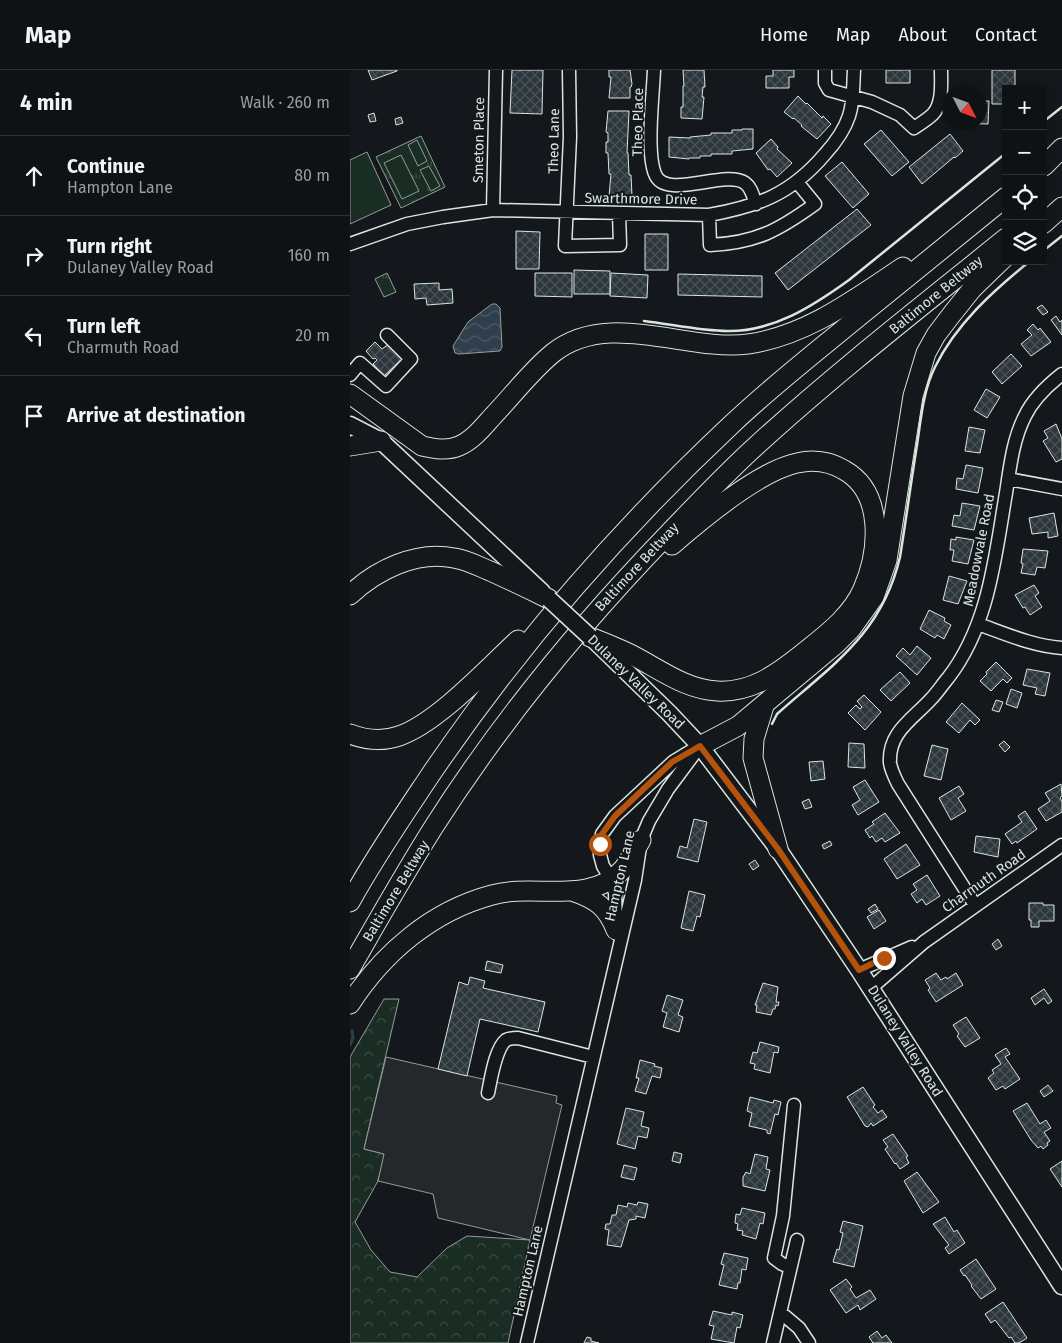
<!DOCTYPE html>
<html lang="en">
<head>
<meta charset="utf-8">
<style>
  body { margin:0; font-family:"Fira Sans",sans-serif; background:#181b1e; color:#f1f3f6 }
  .controls { position:absolute; right:15px; top:15px; display:grid; overflow:hidden; border-radius:0px; box-shadow:0 2px 8px #0003 }
  .controls button { width:45px; height:45px; display:grid; place-items:center; padding:0; border:0; border-bottom:1px solid #2f3234; background:#0f1215; color:#f1f3f6; font:25px sans-serif }
  .compass { position:absolute; left:592px; top:15px; width:45px; height:45px; border-radius:50%; background:#0f1215; box-shadow:0 2px 8px #0003; rotate:132deg }
  .stop { position:absolute; width:15px; height:15px; margin:-11px; border:4px solid #b45309; border-radius:50%; background:#fff }
  .stop.end { background:#b45309; border-color:#fff; box-shadow:0 1px 5px #0008 }
  .list { margin:0; padding:0; list-style:none }
  h2 { display:flex; justify-content:space-between; align-items:center; height:65px; margin:0; padding:0 20px; font-size:21px }
  h2 small { font-size:16px; font-weight:400; color:#9b9ea0 }
  .list li { display:grid; grid-template-columns:32px 1fr auto; gap:15px; align-items:center; box-sizing:border-box; height:80px; padding:0 20px; border-top:1px solid #2f3234 }
  .list b { display:block; font-size:19px; white-space:nowrap }
  .list p { margin:0; font-size:16px; white-space:nowrap; color:#9b9ea0 }
  .list em { font-size:16px; font-style:normal; color:#9b9ea0 }
  .icon { flex:none; width:28px; height:28px; fill:none; stroke:currentColor; stroke-width:2; stroke-linecap:round; stroke-linejoin:round }
  .map { position:relative; flex:none; width:712px; height:1273px; overflow:hidden }
  header { display:flex; align-items:center; gap:30px; box-sizing:border-box; height:70px; padding:0 25px; background:#0f1215; border-bottom:1px solid #2f3234 }
  header strong { font-size:24px }
  nav { display:flex; gap:28px; margin-inline-start:auto; font-size:18px }
  main { display:flex }
  aside { flex:1; background:#0f1215 }
  .map>svg:first-child { display:block }
  .forest { fill:url(#forest-crowns); stroke:#939e99 }
  .park { fill:url(#park-tufts); stroke:#939e99 }
  .garden { fill:#1a2d24; stroke:#939e99 }
  .parking { fill:#24282b; stroke:#939e99 }
  .water { fill:url(#water-waves); stroke:#939e99 }
  .lines { fill:none; stroke-linecap:round; stroke-linejoin:round }
  .stream { stroke:#2f3f4d; stroke-width:3 }
  .building { fill:url(#building-cross-hatch); stroke:#d8e6dc }
  .minor-casing { stroke:#d8e6dc; stroke-width:15 }
  .major-casing { stroke:#d8e6dc; stroke-width:19 }
  .highway-casing { stroke:#d8e6dc; stroke-width:21 }
  .minor { stroke:#14181c; stroke-width:12 }
  .major { stroke:#14181c; stroke-width:16 }
  .highway { stroke:#14181c; stroke-width:19 }
  .major-bridge-casing { stroke:#d8e6dc; stroke-width:19; stroke-linecap:butt }
  .major-bridge { stroke:#14181c; stroke-width:16 }
  .wall { stroke:#d8e6dc; stroke-width:2.5 }
  .route { stroke:#b45309; stroke-width:6 }
  .labels { text-anchor:middle; dominant-baseline:central; stroke-width:4; stroke-linejoin:round; paint-order:stroke }
  .street-label { font-size:14px; fill:#d8e6dc; stroke:#14181c }
</style>
</head>
<body>
<header>
<strong>Map</strong>
<nav><a>Home</a><a>Map</a><a>About</a><a>Contact</a></nav>
</header>
<main>
<aside>
<h2>4 min<small>Walk · 260 m</small></h2>
<ul class="list">
<li><svg class="icon" aria-label="ahead" viewBox="0 0 24 24"><path d="M12 20V5M6 11l6-6 6 6"/></svg><div><b>Continue</b><p>Hampton Lane</p></div><em>80 m</em></li>
<li><svg class="icon" aria-label="right" viewBox="0 0 24 24"><path d="M7 20v-9h11M14 6l5 5-5 5"/></svg><div><b>Turn right</b><p>Dulaney Valley Road</p></div><em>160 m</em></li>
<li><svg class="icon" aria-label="left" viewBox="0 0 24 24"><path d="M17 20v-9H6M10 6l-5 5 5 5"/></svg><div><b>Turn left</b><p>Charmuth Road</p></div><em>20 m</em></li>
<li><svg class="icon" aria-label="arrive" viewBox="0 0 24 24"><path d="M6 21V4h12l-3 4 3 4H6"/></svg><div><b>Arrive at destination</b></div></li>
</ul>
</aside>
<div class="map">
<svg width="712" height="1273" viewBox="0 0 712 1273">
  <defs>
    <pattern id="forest-crowns" width="20" height="18" patternUnits="userSpaceOnUse" patternTransform="scale(1.25)"><rect width="20" height="18" fill="#1a2d24"/><path d="M2 6a3 3 0 1 1 6 0M12 15a3 3 0 1 1 6 0" fill="none" stroke="#3b4b43"/></pattern>
    <pattern id="park-tufts" width="24" height="20" patternUnits="userSpaceOnUse" patternTransform="scale(1.25)"><rect width="24" height="20" fill="#1a2d24"/><path d="M3 7l-1-3M5 7V3M7 7l1-3M15 17l-1-3M17 17v-4M19 17l1-3" fill="none" stroke="#3b4b43"/></pattern>
    <pattern id="water-waves" width="16" height="10" patternUnits="userSpaceOnUse" patternTransform="scale(1.25)"><rect width="16" height="10" fill="#2f3f4d"/><path d="M0 5q4-4 8 0t8 0" fill="none" stroke="#4c5b66"/></pattern>
    <pattern id="building-cross-hatch" width="8" height="8" patternUnits="userSpaceOnUse" patternTransform="scale(1.25)"><rect width="8" height="8" fill="#2c363c"/><path d="M0 0l8 8M0 8l8-8" fill="none" stroke="#4a5358"/></pattern>
  </defs>
  <rect width="100%" height="100%" fill="#14181c"/>
  <path class="forest" d="M34 929H49L14 1079 35 1084 28 1111 5 1152 21 1180 40 1202 67 1207 97 1178 117 1166 180 1170 158 1273H0V987Z"/>
  <path class="park" d="M71 66 95 117 51 138 26 87Z
    M37 203 46 222 34 227 25 209Z"/>
  <path class="garden" d="M67 70 77 91 68 96 58 75Z
    M17 82 41 135 0 154V90Z
    M51 85 69 121 52 129 34 93Z
    M79 96 90 116 81 121 70 100Z"/>
  <path class="parking" d="M36 987 207 1026 206 1033 212 1035 180 1170 88 1148 83 1124 28 1111 34 1084 14 1079Z"/>
  <path class="water" d="M142 234H146L150 238 152 277 150 281 109 284 105 283 103 276 118 252Z"/>
  <g class="lines">
    <path class="stream" d="M0 975 3 968 2 961"/>
  </g>
  <path class="building" d="M18 0H47V1L22 10Z
    M162 0H193L192 44 160 43Z
    M259 0H280L282 14 281 17H280V28H259L261 7H259Z
    M333 0H354L355 17H353L352 27H354L352 49 331 48V37H333V16H334Z
    M423 0H444V7H439V18H416V6H423Z
    M536 0H560V13H536Z
    M642 0H665V19H656V34H642Z
    M448 26 456 34 457 33 472 48 473 46 481 54 467 69 451 56 452 55 444 48 443 49 434 42Z
    M630 31H639L638 54 601 53 630 52Z
    M258 41H279L277 83H278L279 105H281L282 126H259L261 104H259L258 83H256V72H258V63L256 62Z
    M24 43 26 51 20 52 18 45Z
    M51 47 53 53 46 55 45 49Z
    M392 59H403V79L382 81V84H361V86H350V88H339V89L319 87V67L340 68V67L361 65V63H382V60H392Z
    M531 60 559 92 542 106 514 74Z
    M600 64 613 81 605 88 604 87 572 114 559 97Z
    M421 69 428 77 427 79 442 93 427 107 420 99 418 100 406 83Z
    M492 92 519 124 503 138 475 106Z
    M507 139 521 155 438 220 425 203Z
    M166 161 190 162 189 199H166Z
    M295 164H318V200H295Z
    M224 200 260 201V224H224Z
    M185 203H222V227L185 226Z
    M261 203 298 205 297 228 260 226Z
    M328 204 412 206V227L328 225Z
    M89 213V220L102 219 103 233 77 235 76 228 65 229 64 214Z
    M692 235 698 242 693 245 687 238Z
    M706 246 710 252 712 250V265L701 250Z
    M683 254 688 260 690 258 701 272 681 286 671 274 682 265 677 260Z
    M25 272 32 279 39 274 52 289 34 306 23 294 27 290 25 288 23 289 16 281Z
    M661 284 672 296 652 314 642 302Z
    M636 319 650 327 637 348 624 340Z
    M706 354 712 369V389L706 392 693 371 698 368 694 361Z
    M619 357 635 360 630 383 615 381Z
    M616 395 633 398 628 423 606 419 607 408 613 409Z
    M612 433 630 436 624 460 602 456 604 445 610 446Z
    M704 443 708 466 698 468V462L682 464 679 448Z
    M606 467 624 470 618 494 602 491 604 480H600L601 469 606 470Z
    M673 479 698 481 695 498 687 497 685 505 671 503 673 494 671 493Z
    M599 506 617 511 608 534 593 530Z
    M684 515 689 523 685 526 692 537 680 545 675 537 673 538 665 525Z
    M579 540 595 548 594 551 601 555 594 569 587 565 585 568 570 559Z
    M567 576 581 588 567 605 546 586 553 578 560 585Z
    M646 592 662 608 657 613 653 609 641 621 630 611 637 604 636 602Z
    M677 599 700 603 695 626 685 624 687 618 673 615Z
    M550 602 560 613 541 631 530 620Z
    M661 619 672 623 667 638 656 634Z
    M514 625 531 642 515 660 498 643 506 635 510 639 512 637 507 631Z
    M646 630 653 632 649 642 642 640Z
    M612 633 630 650 625 655 620 650 609 663 596 652Z
    M654 671 660 677 655 682 649 675Z
    M499 673 514 674 515 698 498 697Z
    M582 675 598 679 591 710 574 706Z
    M473 691 475 709 461 711 459 692Z
    M515 710 529 732 508 745 502 735 510 730 503 717Z
    M711 714 712 726 710 728 712 731V742L696 751 688 739 700 731 695 723Z
    M609 716 614 724 608 728 616 741 601 750 589 728Z
    M459 729 462 737 455 739 452 732Z
    M675 741 687 759 667 773 666 771 662 774 655 764 672 752 668 746Z
    M535 743 550 763 535 772 532 768 526 772 522 766 520 768 515 760 524 754 522 752Z
    M344 749 357 752 348 792 327 787 330 776 337 778Z
    M626 766 650 769 648 787 624 782Z
    M480 771 482 775 474 779 472 775Z
    M556 774 570 795 547 809 534 789Z
    M405 790 409 796 403 800 399 794Z
    M577 805 590 826 576 835 572 829 567 833 561 824 567 820 563 814Z
    M339 821 355 825 350 847 347 846 343 861 331 858Z
    M679 833H693V835H704V851H689V857H681V850H679Z
    M525 834 528 839 521 843 518 839Z
    M529 840 536 851 524 859 517 847Z
    M648 869 652 876 646 880 642 874Z
    M137 891 153 895 151 903 135 900Z
    M586 903 591 910 596 907 597 909 606 903 613 915 586 932 578 920 580 918 575 910Z
    M120 907 135 911 133 918 195 932 188 962 130 949 117 1006 88 999 109 912 118 915Z
    M413 913 428 917 426 932H429L428 936 426 935 425 939H423L421 945 406 942 407 935H405Z
    M694 919 702 931 698 934 694 928 685 935 681 928Z
    M317 925 333 930 328 945 333 947 329 962 313 957 317 943 312 941Z
    M616 947 630 968 615 977 607 966 609 964 603 955Z
    M410 972 429 977 428 983 424 982 420 1003 404 999 405 994 400 993 403 982 407 983Z
    M656 978 660 984 655 987 670 1009 655 1019 653 1016 646 1020 638 1008 644 1003 642 1000 651 994 645 985Z
    M290 990 305 994 304 996 312 998 310 1008 302 1006 296 1024 285 1021 289 1008H286Z
    M698 1015 703 1021 694 1027 690 1021Z
    M513 1017 525 1035 523 1037 528 1043 532 1040 537 1047 523 1056 521 1053 518 1057 515 1056 497 1027Z
    M400 1027 423 1033 424 1030 431 1032 428 1045 425 1044 420 1064 417 1063V1060L399 1056 402 1043 397 1041Z
    M677 1033 690 1054 696 1050 701 1058 694 1062 700 1071 697 1073 698 1075 693 1079 691 1076 688 1078 681 1070 663 1041Z
    M276 1038 294 1042 291 1056 299 1058 297 1068 288 1066 285 1079 267 1074Z
    M543 1064 558 1086 556 1087 559 1093 550 1099 546 1093 545 1094 535 1079 538 1077 533 1070Z
    M324 1082 332 1084 330 1093 322 1091Z
    M405 1084 418 1087 416 1099 420 1100 415 1121 393 1116V1107L396 1102 400 1104Z
    M712 1091V1117L700 1099Z
    M274 1095 287 1098 284 1110 271 1107Z
    M567 1102 589 1132 573 1143 554 1111Z
    M288 1132 298 1134 295 1148 286 1146V1149L279 1150 271 1177 257 1175 259 1160 255 1159 256 1154H260L262 1145H266L268 1135 277 1137 278 1133 287 1135Z
    M392 1138 415 1143 413 1154 410 1153 406 1169 392 1165 393 1161 387 1160 388 1154 385 1153 386 1144 390 1145Z
    M595 1147 604 1162 607 1160 615 1173 599 1184 595 1178 599 1175 583 1154Z
    M493 1151 513 1156 504 1197 483 1192 487 1179 489 1180 493 1163 490 1162Z
    M374 1183 398 1188 396 1200 392 1199 390 1213H388L387 1219 369 1215 374 1195 371 1194Z
    M626 1189 646 1219 631 1229 621 1216 622 1215 615 1205 614 1206 610 1200Z
    M496 1209 502 1217 500 1219 506 1228 520 1220 526 1229 510 1240 508 1235 496 1243 480 1220Z
    M653 1232 677 1268 669 1273H665L661 1267 659 1268 645 1250 641 1253 635 1244Z
    M363 1241 382 1245V1242L393 1245 390 1258 387 1257 384 1273 361 1269 364 1256 359 1255Z
    M527 1261 532 1268 536 1265 542 1273H523L519 1267Z
    M237 1267 241 1268V1271L249 1273H234Z"/>
  <g class="lines">
    <defs>
      <path id="minor" d="M219 0 220 67 215 176 270 175 269 143
        M304 0C303 25 296 82 305 104 315 131 375 99 395 113 402 118 403 127 406 134
        M475 0V13L479 20 522 32 550 45 564 58C570 54 578 49 583 44 593 33 591 13 591 0
        M143 140 146 0
        M359 145 360 175C406 173 429 160 465 134L447 112
        M0 174 57 154 93 147 143 140 359 145C409 136 441 124 475 84 485 73 494 61 499 46 504 31 503 15 504 0
        M0 305 10 293 36 316 61 289 37 265
        M658 409 712 419
        M628 554C656 564 683 576 712 578
        M625 835 548 714C545 708 541 700 540 693 538 662 563 649 581 629 587 623 592 615 598 608 639 555 645 487 656 423 660 397 663 369 675 346 683 329 698 315 712 304
        M266 857 265 823 261 809 253 796 250 785V774L252 764 265 746 323 692 346 678
        M509 900 562 877
        M521 918 574 872 712 775
        M138 1023C141 1009 145 979 156 970 160 968 164 968 168 968L243 987
        M440 1197 432 1194 424 1188 433 1146 444 1035
        M430 1242 449 1258 459 1273
        M177 1273 285 810 291 770 299 751 318 719 350 676
        M423 1273 447 1170"/>
      <path id="major" d="M0 355 31 371 192 522
        M244 570 319 643 350 676 428 779 509 900 712 1216"/>
      <path id="highway" d="M694 96 712 78
        M693 154 712 137
        M0 324 72 376C85 379 97 381 109 376 123 370 133 357 143 346 163 325 181 301 203 283 258 239 337 282 398 274 456 266 505 229 553 197
        M0 376 31 371
        M0 525C26 500 67 480 104 488 117 490 128 496 140 501 160 510 179 519 199 529
        M240 567C253 572 266 577 278 583 307 597 333 619 367 621 401 623 427 604 452 584 474 566 501 547 513 519 529 482 535 423 494 400 479 391 464 389 447 393 409 401 352 449 322 475
        M414 636 404 669 403 688 428 779
        M0 664C16 670 32 672 49 666 87 653 138 598 168 570
        M350 676 388 656 485 575 501 559 524 527 537 490 563 326 576 283 586 265 602 244 622 219 656 186
        M222 821C246 829 257 837 266 860
        M0 832C24 788 53 746 81 704 168 576 269 460 382 354 420 318 461 286 501 253 552 211 604 169 656 127
        M0 899C27 852 54 804 83 758 151 651 232 553 319 463 348 433 376 403 407 375 487 302 572 236 656 168
        M0 934C33 883 82 841 142 825 184 813 240 836 273 799 280 790 285 780 291 770"/>
    </defs>
    <use href="#minor" class="minor-casing"/>
    <use href="#major" class="major-casing"/>
    <use href="#highway" class="highway-casing"/>
    <use href="#minor" class="minor"/>
    <use href="#major" class="major"/>
    <use href="#highway" class="highway"/>
    <defs>
      <path id="major-bridge" d="M199 529 240 567"/>
    </defs>
    <use href="#major-bridge" class="major-bridge-casing"/>
    <use href="#major-bridge" class="major-bridge"/>
    <path class="wall" d="M693 52 712 37
      M693 181 712 166
      M294 251C320 254 352 261 377 261 423 262 463 236 499 210L656 83
      M422 654 427 644C482 595 532 564 550 487 556 450 561 412 567 375 571 349 573 321 585 297 606 254 643 221 680 191"/>
  </g>
  <g class="lines">
    <path class="route" d="M250 774 252 764 265 746 322 692 350 676 428 779 509 900 534 888"/>
  </g>
  <g class="labels">
    <g class="street-label">
      <text transform="translate(288 52) rotate(-89)">Theo Place</text>
      <text transform="translate(129 70) rotate(-89)">Smeton Place</text>
      <text transform="translate(204 71) rotate(-89)">Theo Lane</text>
      <text transform="translate(291 129) rotate(1)">Swarthmore Drive</text>
      <text transform="translate(586 225) rotate(-39)">Baltimore Beltway</text>
      <text transform="translate(629 480) rotate(-79)">Meadowvale Road</text>
      <text transform="translate(287 497) rotate(-47)">Baltimore Beltway</text>
      <text transform="translate(286 612) rotate(44)">Dulaney Valley Road</text>
      <text transform="translate(270 806) rotate(-77)">Hampton Lane</text>
      <text transform="translate(634 811) rotate(-35)">Charmuth Road</text>
      <text transform="translate(46 821) rotate(-59)">Baltimore Beltway</text>
      <text transform="translate(555 971) rotate(58)">Dulaney Valley Road</text>
      <text transform="translate(178 1201) rotate(-77)">Hampton Lane</text>
    </g>
  </g>
</svg>
<div class="controls">
<button>+</button>
<button>−</button>
<button><svg class="icon" aria-label="locate" viewBox="0 0 24 24"><circle cx="12" cy="12" r="6"/><path d="M12 2v4M12 18v4M2 12h4M18 12h4"/></svg></button>
<button><svg class="icon" aria-label="layers" viewBox="0 0 24 24"><path d="M12 4l9 5-9 5-9-5zM3 14l9 5 9-5"/></svg></button>
</div>
<svg class="compass" viewBox="-18 -18 36 36"><path d="M0-13l5 13h-10z" fill="#e53935"/><path d="M0 13l5-13h-10z" fill="#9b9ea0"/></svg>
<div class="stop" style="left:250px;top:774px"></div>
<div class="stop end" style="left:534px;top:888px"></div>
</div>
</main>
</body>
</html>
